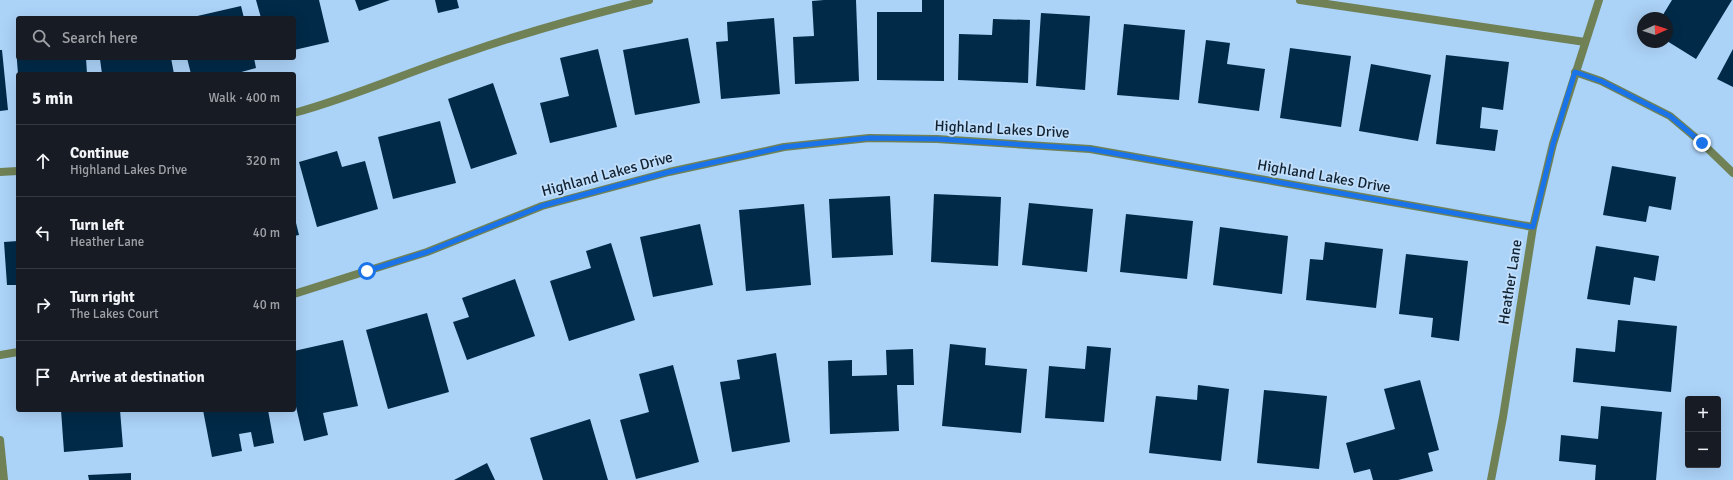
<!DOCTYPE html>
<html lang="en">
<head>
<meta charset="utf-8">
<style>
  body { margin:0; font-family:Signika,sans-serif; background:#20242c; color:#f1f3f6 }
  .controls { position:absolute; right:12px; bottom:12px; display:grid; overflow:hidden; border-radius:4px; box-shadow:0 4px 16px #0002 }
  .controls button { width:36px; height:36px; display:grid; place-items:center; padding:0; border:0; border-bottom:1px solid #363941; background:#171b24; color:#f1f3f6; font:20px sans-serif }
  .compass { position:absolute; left:1637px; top:12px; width:36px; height:36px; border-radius:50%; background:#171b24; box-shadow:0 4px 16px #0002; rotate:87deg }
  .stop { position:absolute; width:12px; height:12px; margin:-9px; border:3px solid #1a73e8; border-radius:50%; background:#fff }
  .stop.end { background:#1a73e8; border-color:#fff; box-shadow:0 1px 4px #0008 }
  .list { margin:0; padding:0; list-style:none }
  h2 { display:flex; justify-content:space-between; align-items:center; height:52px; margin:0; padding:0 16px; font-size:17px }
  h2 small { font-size:13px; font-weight:400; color:#9ea1a6 }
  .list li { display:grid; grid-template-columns:26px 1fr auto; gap:12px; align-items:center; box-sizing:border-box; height:72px; padding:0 16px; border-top:1px solid #363941 }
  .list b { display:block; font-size:15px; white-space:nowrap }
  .list p { margin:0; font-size:13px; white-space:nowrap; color:#9ea1a6 }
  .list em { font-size:13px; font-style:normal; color:#9ea1a6 }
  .icon { flex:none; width:22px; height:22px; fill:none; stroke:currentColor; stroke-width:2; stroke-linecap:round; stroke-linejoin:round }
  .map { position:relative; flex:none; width:1733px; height:480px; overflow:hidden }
  .search { position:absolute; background:#171b24; box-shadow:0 4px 16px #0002; left:16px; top:16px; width:280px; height:44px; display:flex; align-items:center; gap:10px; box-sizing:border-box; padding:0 14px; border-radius:4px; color:#9ea1a6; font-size:15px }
  .panel { position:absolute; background:#171b24; box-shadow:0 4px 16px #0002; left:16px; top:72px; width:280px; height:340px; border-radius:4px }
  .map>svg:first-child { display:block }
  .building { fill:#012a48 }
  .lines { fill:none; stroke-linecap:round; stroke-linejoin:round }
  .service { stroke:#6f8155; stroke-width:8 }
  .minor { stroke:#6f8155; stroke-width:8 }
  .route { stroke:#1a73e8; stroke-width:5 }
  .labels { text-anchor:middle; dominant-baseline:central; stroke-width:4; stroke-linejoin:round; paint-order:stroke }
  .street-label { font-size:15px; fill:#132230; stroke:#bfdefc }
</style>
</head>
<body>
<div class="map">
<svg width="1733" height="480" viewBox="0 0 1733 480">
  <rect width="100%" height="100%" fill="#abd2f7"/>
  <path class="building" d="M256 0H319L329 42 294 50V18H261Z
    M355 0H390L359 11Z
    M435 0H457L459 8 438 13Z
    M824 0H856L859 81 795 84 793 37 814 36 812 1Z
    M922 0H944V81L877 80V12H922Z
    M1672 0H1732L1696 59 1667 41V18H1661Z
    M241 6 244 18H193V17Z
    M1041 13 1090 16 1085 90 1036 86Z
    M774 18 780 94 721 99 716 42 728 41 727 22Z
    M993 19 1030 20 1028 83 958 80 959 34 992 35Z
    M1124 24 1185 30 1179 100 1117 95Z
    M688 38 700 103 635 115 623 50Z
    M1206 40 1230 43 1227 64 1265 69 1259 111 1198 103Z
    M18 47V58H86L87 74H18L16 48Z
    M1290 48 1351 56 1341 127 1280 118Z
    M598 49 617 127 550 143 540 103 569 96 560 58Z
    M1733 49V87L1717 79Z
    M0 50H2L8 110 0 111Z
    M1446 55 1509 62 1503 110 1482 107 1480 128 1498 130 1495 151 1436 144Z
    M103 58H171L174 74H102L100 59Z
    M187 58H254L256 68 234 74H191Z
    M1371 64 1431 75 1418 141 1359 131Z
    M493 83 517 154 471 169 448 99Z
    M440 121 456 183 393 199 378 137Z
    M337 151 342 167 365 161 378 209 317 227 299 162Z
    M1612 166 1676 177 1671 210 1649 206 1646 222 1603 215Z
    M934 194 1001 197 998 266 931 262Z
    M890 196 893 255 832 258 829 199Z
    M1029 203 1093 209 1087 272 1022 265Z
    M804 204 811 285 746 291 739 210Z
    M1126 214 1193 221 1187 279 1120 272Z
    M294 215 299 235 294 236Z
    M700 224 713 285 653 297 640 237Z
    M1220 227 1288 236 1282 294 1213 285Z
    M18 241V285H7L4 242Z
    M1325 242 1383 249 1376 308 1306 300 1310 259 1323 260Z
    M611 243 635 320 569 341 550 281 591 268 586 251Z
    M1596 246 1659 256 1655 281 1634 277 1630 305 1587 299Z
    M1406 254 1468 261 1459 341 1431 337 1433 318 1399 314Z
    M515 279 535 336 467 360 453 322 469 317 462 298Z
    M427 313 449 392 388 409 366 330Z
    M1618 320 1677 326 1671 392 1573 382 1576 348 1615 352Z
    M343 340 358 406 323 413 328 435 304 441 294 398V351Z
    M950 344 986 348 985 365 1027 369 1021 433 942 426Z
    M1087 346 1111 348 1104 422 1045 418 1049 366 1085 369Z
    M913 349 914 385H897L899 431 830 434 828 361 852 360V376L887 375 886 350Z
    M776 353 790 442 732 452 720 382 740 379 737 360Z
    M673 365 699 462 636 479 620 420 649 412 639 374Z
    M1420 380 1439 450 1428 453 1433 471 1398 480H1373L1370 469 1354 473 1346 443 1395 429 1384 389Z
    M1198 385 1229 389 1221 461 1149 453 1156 396 1197 400Z
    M1264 390 1327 396 1319 469 1257 463Z
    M1601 406 1662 412 1656 480H1595L1596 465 1559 461 1561 435 1598 439Z
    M61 410H120L123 447 64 452Z
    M203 410H268L274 443 254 447 251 432 239 434 242 451 212 457Z
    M590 419 608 480H543L530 438Z
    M487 463 495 480H454Z
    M131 473V480H89L88 475Z"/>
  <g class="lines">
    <path class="service" d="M1300 0 1585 42
      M294 113C353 97 408 72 466 53 526 32 588 15 649 0
      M0 172 18 171"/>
    <path class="minor" d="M1575 72 1601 81 1670 116 1702 143 1733 173
      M294 294 427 252 542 206 669 172 784 147 869 138 937 139 1090 149 1533 227
      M0 355 18 352
      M0 440 4 480
      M1491 480 1503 417 1533 227 1553 144 1599 0"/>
  </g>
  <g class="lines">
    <path class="route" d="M367 271 427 252 542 206 556 202 669 172 784 147 869 138 937 139 1090 149 1533 227 1553 144 1575 72 1601 81 1670 116 1702 143"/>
  </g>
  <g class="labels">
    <g class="street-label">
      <text transform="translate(1002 129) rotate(3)">Highland Lakes Drive</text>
      <text transform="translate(607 174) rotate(-15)">Highland Lakes Drive</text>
      <text transform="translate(1324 176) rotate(10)">Highland Lakes Drive</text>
      <text transform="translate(1510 282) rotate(-81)">Heather Lane</text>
    </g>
  </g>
</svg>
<div class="controls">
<button>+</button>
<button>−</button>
</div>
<svg class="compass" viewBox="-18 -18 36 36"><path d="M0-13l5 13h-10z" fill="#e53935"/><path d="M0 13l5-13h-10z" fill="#9ea1a6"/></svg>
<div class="stop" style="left:367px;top:271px"></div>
<div class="stop end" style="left:1702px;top:143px"></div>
<div class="search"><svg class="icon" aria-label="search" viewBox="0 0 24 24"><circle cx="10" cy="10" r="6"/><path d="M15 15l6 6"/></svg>Search here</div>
<section class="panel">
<h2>5 min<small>Walk · 400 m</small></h2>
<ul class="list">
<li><svg class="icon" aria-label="ahead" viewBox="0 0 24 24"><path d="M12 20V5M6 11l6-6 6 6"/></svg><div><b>Continue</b><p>Highland Lakes Drive</p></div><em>320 m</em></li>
<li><svg class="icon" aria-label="left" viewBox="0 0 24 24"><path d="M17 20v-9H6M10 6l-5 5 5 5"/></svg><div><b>Turn left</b><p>Heather Lane</p></div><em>40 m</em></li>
<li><svg class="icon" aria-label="right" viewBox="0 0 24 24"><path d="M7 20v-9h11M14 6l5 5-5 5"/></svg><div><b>Turn right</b><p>The Lakes Court</p></div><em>40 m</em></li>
<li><svg class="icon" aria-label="arrive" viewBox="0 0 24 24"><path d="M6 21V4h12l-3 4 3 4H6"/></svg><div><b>Arrive at destination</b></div></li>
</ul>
</section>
</div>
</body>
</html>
